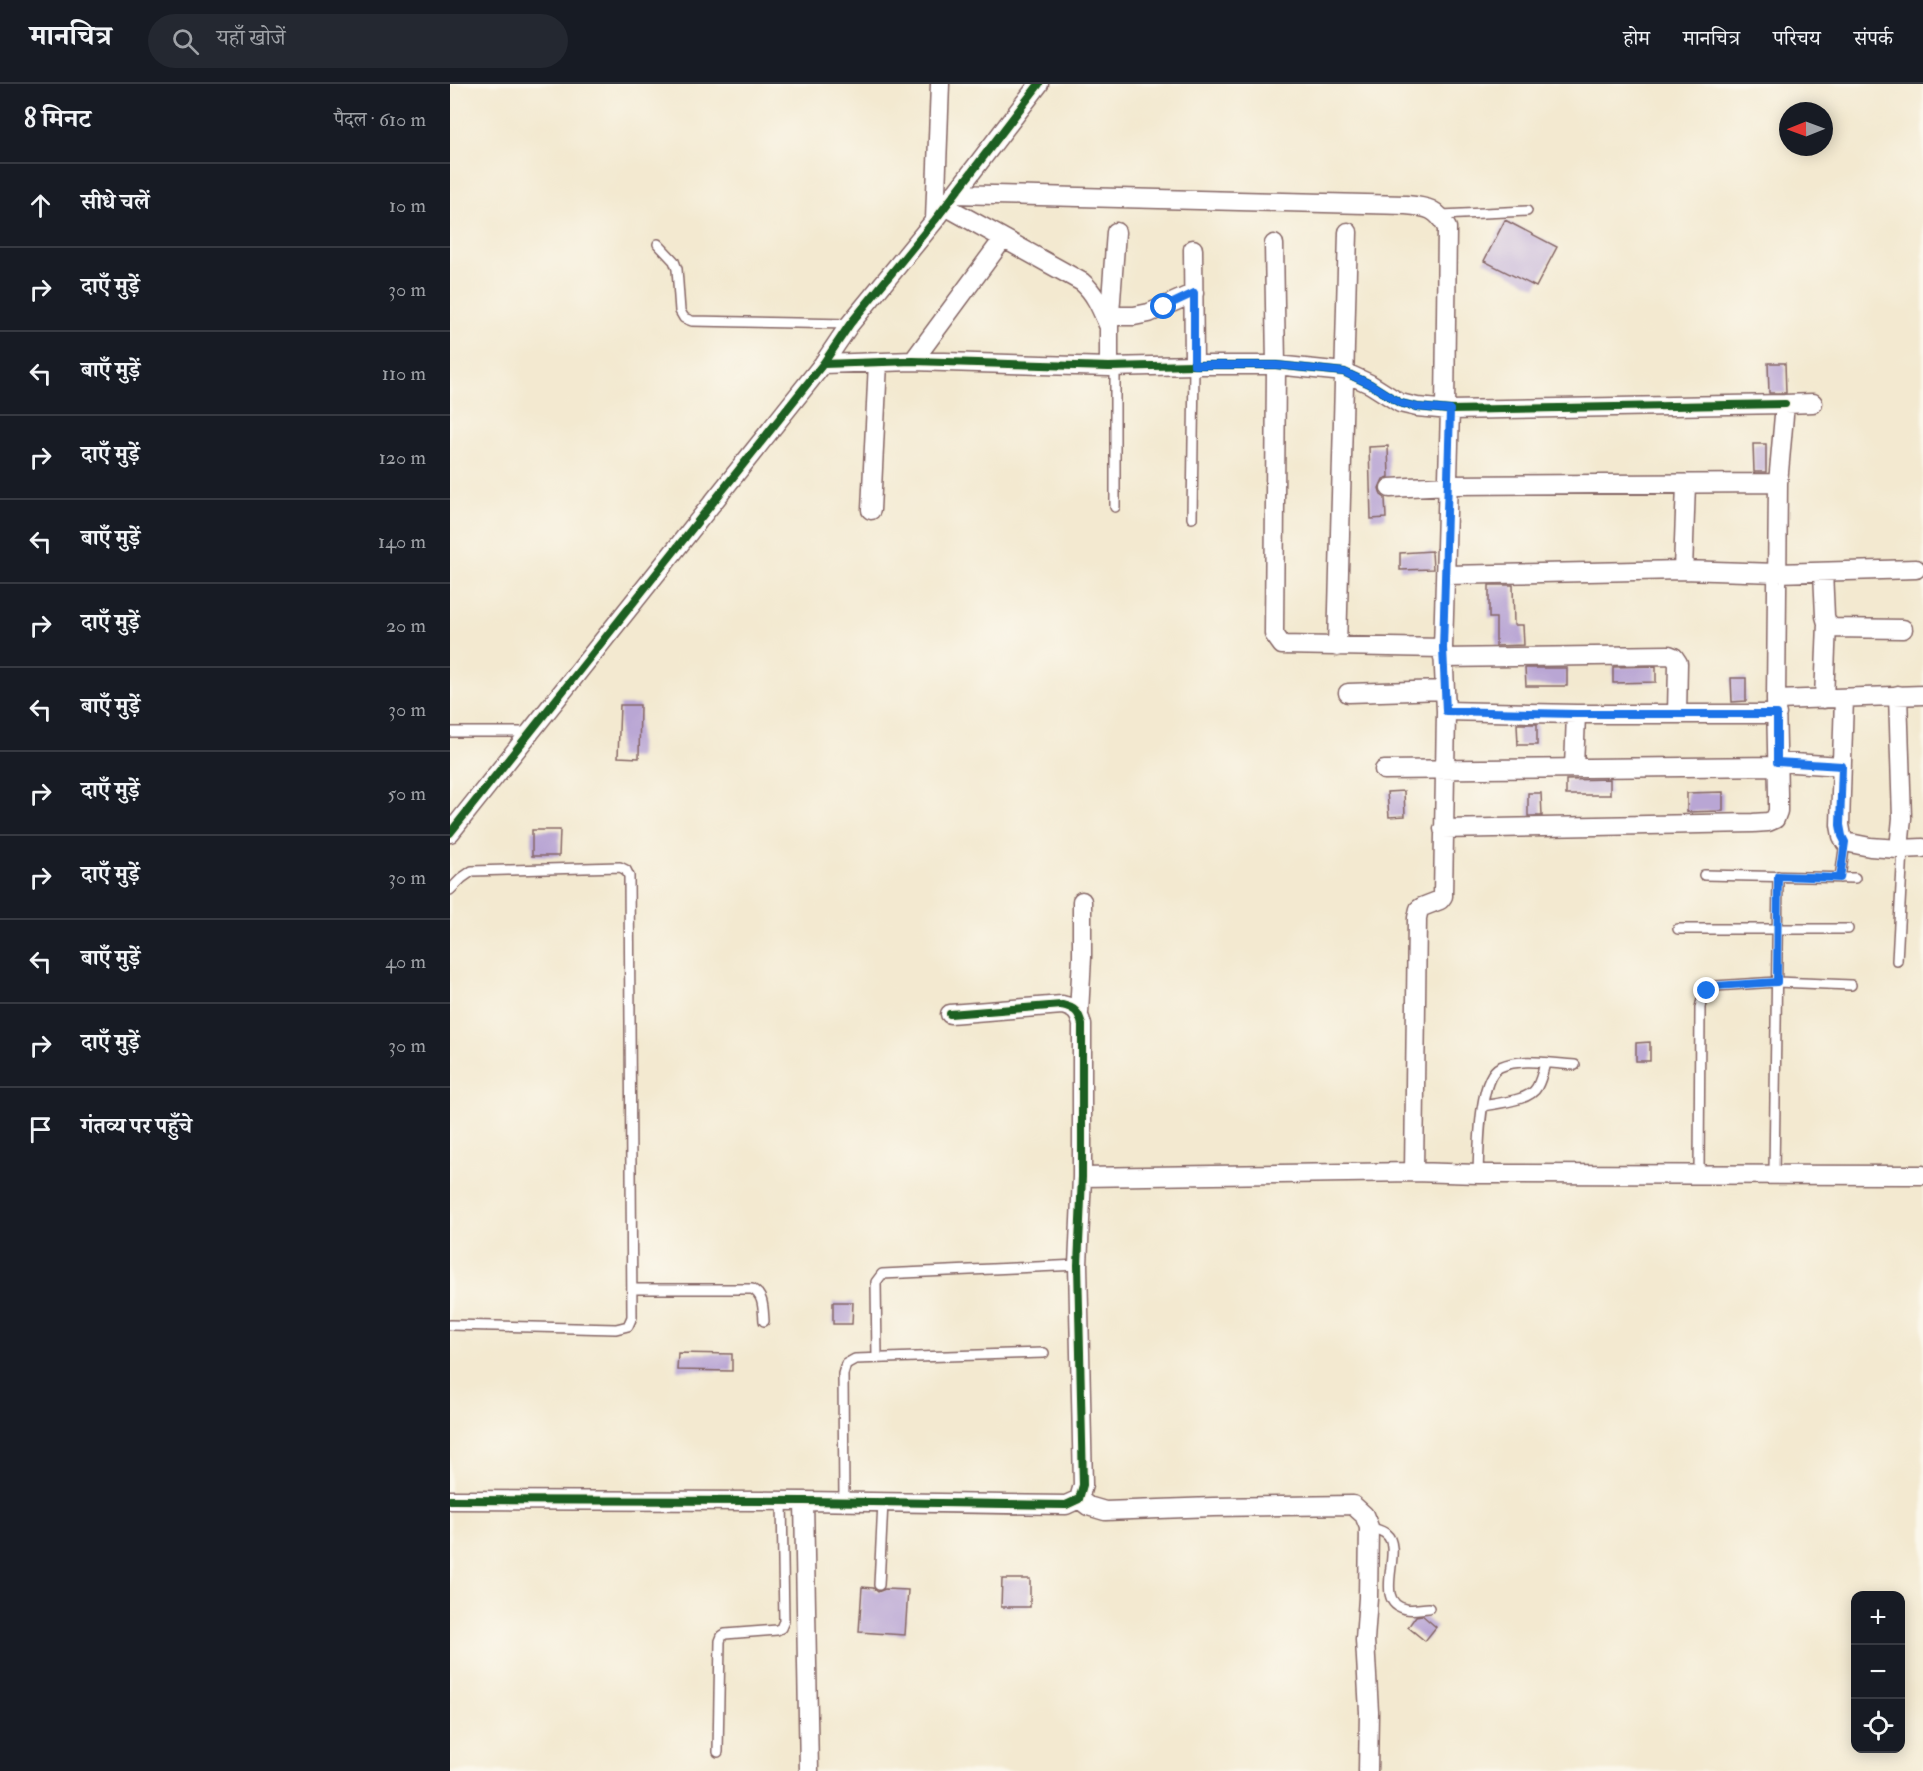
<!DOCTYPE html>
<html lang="hi">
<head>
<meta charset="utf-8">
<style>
  body { margin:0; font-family:"IM FELL Double Pica","Noto Serif Devanagari",serif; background:#242831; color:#f1f3f6 }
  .controls { position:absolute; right:18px; bottom:18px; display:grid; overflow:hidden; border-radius:12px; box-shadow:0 3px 15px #0003 }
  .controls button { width:54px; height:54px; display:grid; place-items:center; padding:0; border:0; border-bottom:2px solid #363941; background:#171b24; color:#f1f3f6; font:30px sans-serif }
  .compass { position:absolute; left:1329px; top:18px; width:54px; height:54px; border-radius:50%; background:#171b24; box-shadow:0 3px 15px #0003; rotate:269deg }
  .stop { position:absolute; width:18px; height:18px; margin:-14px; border:4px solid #1a73e8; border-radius:50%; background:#fff }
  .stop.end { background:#1a73e8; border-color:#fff; box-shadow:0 2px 6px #0008 }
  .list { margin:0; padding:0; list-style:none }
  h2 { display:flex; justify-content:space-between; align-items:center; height:78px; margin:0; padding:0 24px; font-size:26px }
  h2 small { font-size:20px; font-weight:400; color:#9ea1a6 }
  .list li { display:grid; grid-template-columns:39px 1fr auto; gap:18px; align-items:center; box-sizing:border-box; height:84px; padding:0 24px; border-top:2px solid #363941 }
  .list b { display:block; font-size:22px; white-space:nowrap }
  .list em { font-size:20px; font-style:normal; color:#9ea1a6 }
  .icon { flex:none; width:33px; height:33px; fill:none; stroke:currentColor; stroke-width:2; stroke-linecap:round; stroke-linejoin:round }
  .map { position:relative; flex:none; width:1473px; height:1687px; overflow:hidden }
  header { display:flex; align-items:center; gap:36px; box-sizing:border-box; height:84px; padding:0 30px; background:#171b24; border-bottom:2px solid #363941 }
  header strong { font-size:28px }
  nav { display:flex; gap:33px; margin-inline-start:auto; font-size:21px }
  .search { width:420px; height:54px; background:#242831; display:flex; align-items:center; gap:15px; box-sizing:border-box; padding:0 21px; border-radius:33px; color:#9ea1a6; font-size:22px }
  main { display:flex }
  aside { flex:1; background:#171b24 }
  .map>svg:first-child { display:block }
  .building { fill:#b9a6d4 }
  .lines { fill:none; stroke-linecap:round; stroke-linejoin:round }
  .service-casing { stroke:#856665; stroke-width:12 }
  .minor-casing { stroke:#856665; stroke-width:21 }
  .service { stroke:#fff; stroke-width:9 }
  .minor { stroke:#fff; stroke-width:18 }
  .cycleway-casing { stroke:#fbf7ec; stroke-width:11 }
  .cycleway { stroke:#1b5e20; stroke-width:8 }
  .route { stroke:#1a73e8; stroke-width:8 }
</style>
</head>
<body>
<header>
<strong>मानचित्र</strong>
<div class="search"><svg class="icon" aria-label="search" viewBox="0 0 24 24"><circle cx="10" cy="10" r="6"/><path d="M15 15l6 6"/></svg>यहाँ खोजें</div>
<nav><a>होम</a><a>मानचित्र</a><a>परिचय</a><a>संपर्क</a></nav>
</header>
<main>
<aside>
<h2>8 मिनट<small>पैदल · 610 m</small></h2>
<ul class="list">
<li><svg class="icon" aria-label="ahead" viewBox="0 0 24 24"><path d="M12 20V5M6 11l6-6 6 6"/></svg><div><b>सीधे चलें</b></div><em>10 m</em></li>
<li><svg class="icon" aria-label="right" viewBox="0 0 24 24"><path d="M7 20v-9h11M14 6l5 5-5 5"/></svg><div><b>दाएँ मुड़ें</b></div><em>30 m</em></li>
<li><svg class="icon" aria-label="left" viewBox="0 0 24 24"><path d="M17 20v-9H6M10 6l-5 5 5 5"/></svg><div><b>बाएँ मुड़ें</b></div><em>110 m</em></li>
<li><svg class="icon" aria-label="right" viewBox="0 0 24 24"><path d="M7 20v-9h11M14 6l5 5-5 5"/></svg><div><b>दाएँ मुड़ें</b></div><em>120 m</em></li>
<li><svg class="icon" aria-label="left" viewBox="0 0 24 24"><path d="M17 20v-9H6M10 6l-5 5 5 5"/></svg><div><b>बाएँ मुड़ें</b></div><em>140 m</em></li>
<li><svg class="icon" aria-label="right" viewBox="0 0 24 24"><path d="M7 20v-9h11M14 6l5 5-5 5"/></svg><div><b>दाएँ मुड़ें</b></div><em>20 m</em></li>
<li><svg class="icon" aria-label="left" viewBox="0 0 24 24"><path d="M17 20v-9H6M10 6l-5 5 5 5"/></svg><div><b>बाएँ मुड़ें</b></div><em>30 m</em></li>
<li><svg class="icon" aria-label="right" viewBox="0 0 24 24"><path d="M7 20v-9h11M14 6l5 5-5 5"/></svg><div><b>दाएँ मुड़ें</b></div><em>50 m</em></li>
<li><svg class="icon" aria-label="right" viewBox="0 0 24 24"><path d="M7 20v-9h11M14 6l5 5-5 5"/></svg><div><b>दाएँ मुड़ें</b></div><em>30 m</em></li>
<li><svg class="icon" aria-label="left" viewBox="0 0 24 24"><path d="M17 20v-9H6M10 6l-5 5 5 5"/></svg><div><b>बाएँ मुड़ें</b></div><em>40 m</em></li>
<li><svg class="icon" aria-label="right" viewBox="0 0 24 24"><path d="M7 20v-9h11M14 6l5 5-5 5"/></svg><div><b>दाएँ मुड़ें</b></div><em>30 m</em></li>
<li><svg class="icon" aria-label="arrive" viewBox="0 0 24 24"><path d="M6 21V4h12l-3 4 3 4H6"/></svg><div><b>गंतव्य पर पहुँचे</b></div></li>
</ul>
</aside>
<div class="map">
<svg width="1473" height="1687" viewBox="0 0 1473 1687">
  <rect width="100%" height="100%" fill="#fbf7ec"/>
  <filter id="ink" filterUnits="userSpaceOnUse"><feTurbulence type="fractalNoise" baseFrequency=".0167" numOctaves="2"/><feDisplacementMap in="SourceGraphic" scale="12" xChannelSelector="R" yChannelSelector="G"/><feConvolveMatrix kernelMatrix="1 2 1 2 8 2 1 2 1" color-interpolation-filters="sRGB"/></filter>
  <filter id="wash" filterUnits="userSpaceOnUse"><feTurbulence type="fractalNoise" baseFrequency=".008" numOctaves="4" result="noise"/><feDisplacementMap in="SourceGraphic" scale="24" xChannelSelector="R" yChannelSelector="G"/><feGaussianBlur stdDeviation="1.35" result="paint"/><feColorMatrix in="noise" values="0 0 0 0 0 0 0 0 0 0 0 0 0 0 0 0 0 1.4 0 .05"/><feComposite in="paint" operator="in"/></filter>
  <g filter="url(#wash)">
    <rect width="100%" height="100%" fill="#f3e9d0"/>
    <g id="blocks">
      <path class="building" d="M1055 136 1107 163 1086 203 1034 177Z
        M1318 279H1335L1336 309H1319Z
        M1303 360H1316V388H1304Z
        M938 362 939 393 933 395 929 404 931 411 935 414 936 434 921 435 919 363Z
        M982 467 983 485 950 486V469Z
        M1039 501H1063L1064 541H1073L1074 561 1046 562V534H1039Z
        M1206 582V598L1163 599V583Z
        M1075 584H1117V602H1076Z
        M1281 594H1296V617L1282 618Z
        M170 621H190L189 674 168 673Z
        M1067 640H1087V661H1068Z
        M1160 695V711H1116V696Z
        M954 707 955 732 939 733 937 708Z
        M1273 708V727L1237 728V709Z
        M1078 709H1091L1092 732H1078Z
        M82 746H110L109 772H82Z
        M1200 958V977H1186V959Z
        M383 1218H403L402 1240H383Z
        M228 1269 282 1270V1287L227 1286Z
        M552 1495H580V1523H551Z
        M412 1503 423 1504 428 1508 435 1505 458 1506 455 1551 409 1548Z
        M972 1531 986 1543 975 1557 958 1543 966 1532Z"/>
    </g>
  </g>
  <g filter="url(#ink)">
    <use href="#blocks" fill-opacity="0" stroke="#856665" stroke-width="1.5"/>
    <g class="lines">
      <defs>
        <path id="service" d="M991 131 1077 127
          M208 160 224 177 227 185 230 227 234 234 242 237 400 240
          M665 423V283
          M742 434 744 281
          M0 648H79
          M1254 791 1405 794
          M1390 794 1395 758
          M0 806 12 794 22 787 170 783 176 786 179 792 182 1233 178 1242 166 1245 0 1241
          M1228 845H1398
          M1447 877 1453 765
          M1033 1022C1047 1019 1080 1017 1087 1003 1091 996 1093 987 1095 979
          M1028 1090C1029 1068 1028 993 1050 983 1072 973 1102 980 1125 981
          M1249 1090 1250 924C1252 913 1255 908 1265 902L1327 898 1401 901
          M1324 1090 1328 792
          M182 1205H302C314 1211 313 1225 314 1237
          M427 1274 426 1198 432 1190 628 1181
          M394 1417 393 1290 396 1280 405 1275 594 1269
          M919 1443C924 1445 932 1446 936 1450 955 1465 921 1519 956 1525 963 1527 972 1524 979 1524
          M429 1501 433 1418
          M268 1668 270 1557 272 1552 275 1550 327 1546 331 1544 334 1537 332 1417"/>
        <path id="minor" d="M504 110 956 121C977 123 987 124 997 144L995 326
          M495 122 632 198C646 210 652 227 659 243
          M485 136 490 0
          M824 160 826 281 824 550 832 561 993 564
          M743 165 744 281
          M660 232H684L699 229 744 209
          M463 277 553 155
          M373 280 463 277 659 283 744 281H826L894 288 920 300 950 319 967 323 1000 326 1335 320
          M659 283V243L666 148
          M940 404 999 401 1328 399
          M421 426 428 278
          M1233 486 1236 400
          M1373 488 1375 532 1377 539 1383 544 1453 545
          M996 491 1233 486 1327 489 1466 485
          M887 563 898 148
          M993 574 1219 571 1224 573 1228 579 1227 630
          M898 609 995 606
          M1448 611 1452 734 1449 765 1473 764
          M1394 614 1390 741 1392 752 1395 758 1420 763 1449 765
          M1374 615 1377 539
          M1326 616 1473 611
          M996 627 1126 630H1327
          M1327 678 1392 682
          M1124 684 1126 630
          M934 686 1327 682
          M993 745 1303 739 1318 738 1325 735 1328 727V710L1326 616 1328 399 1335 320 1363 319
          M0 749 373 280 400 240 485 136 589 0
          M629 929 632 873V817
          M964 1088 967 834 969 825 972 823 990 816 993 812 996 627 993 564 1000 326
          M632 1093 964 1088 1028 1090 1473 1091
          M629 1415 638 1422 655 1427 763 1423 903 1421 914 1431 919 1443 918 1514 915 1556 919 1628 918 1687
          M0 1416 354 1417 616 1421 629 1415 633 1401 628 1181 632 1093V941C629 928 625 924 612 921L500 930
          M354 1417 359 1687"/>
      </defs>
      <use href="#service" class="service-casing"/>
      <use href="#minor" class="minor-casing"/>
      <use href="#service" class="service"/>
      <use href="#minor" class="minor"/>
      <defs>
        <path id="cycleway" d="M373 280 463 277 659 283 744 281H826L894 288 920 300 950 319 967 323 1000 326 1335 320
          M0 749 373 280 400 240 485 136 589 0
          M0 1416 354 1417 616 1421 629 1415 633 1401 628 1181 632 1093V941C629 928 625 924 612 921L500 930"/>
      </defs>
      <use href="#cycleway" class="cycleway-casing"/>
      <use href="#cycleway" class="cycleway"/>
    </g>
  </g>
  <g class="lines" filter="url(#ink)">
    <path class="route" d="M714 223 744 209V281H826L894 288 920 300 950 319 967 323 1000 326 993 564 996 627 1126 630H1327V678L1392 682 1390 741 1392 752 1395 758 1390 794 1328 792 1327 898 1265 902 1257 907"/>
  </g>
</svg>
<div class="controls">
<button>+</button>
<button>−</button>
<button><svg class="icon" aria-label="locate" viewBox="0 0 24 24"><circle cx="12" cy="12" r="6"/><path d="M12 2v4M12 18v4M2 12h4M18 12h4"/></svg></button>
</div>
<svg class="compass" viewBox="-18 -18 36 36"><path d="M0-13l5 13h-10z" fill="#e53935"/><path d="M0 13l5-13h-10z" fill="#9ea1a6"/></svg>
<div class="stop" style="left:714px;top:223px"></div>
<div class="stop end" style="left:1257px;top:907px"></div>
</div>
</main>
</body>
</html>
